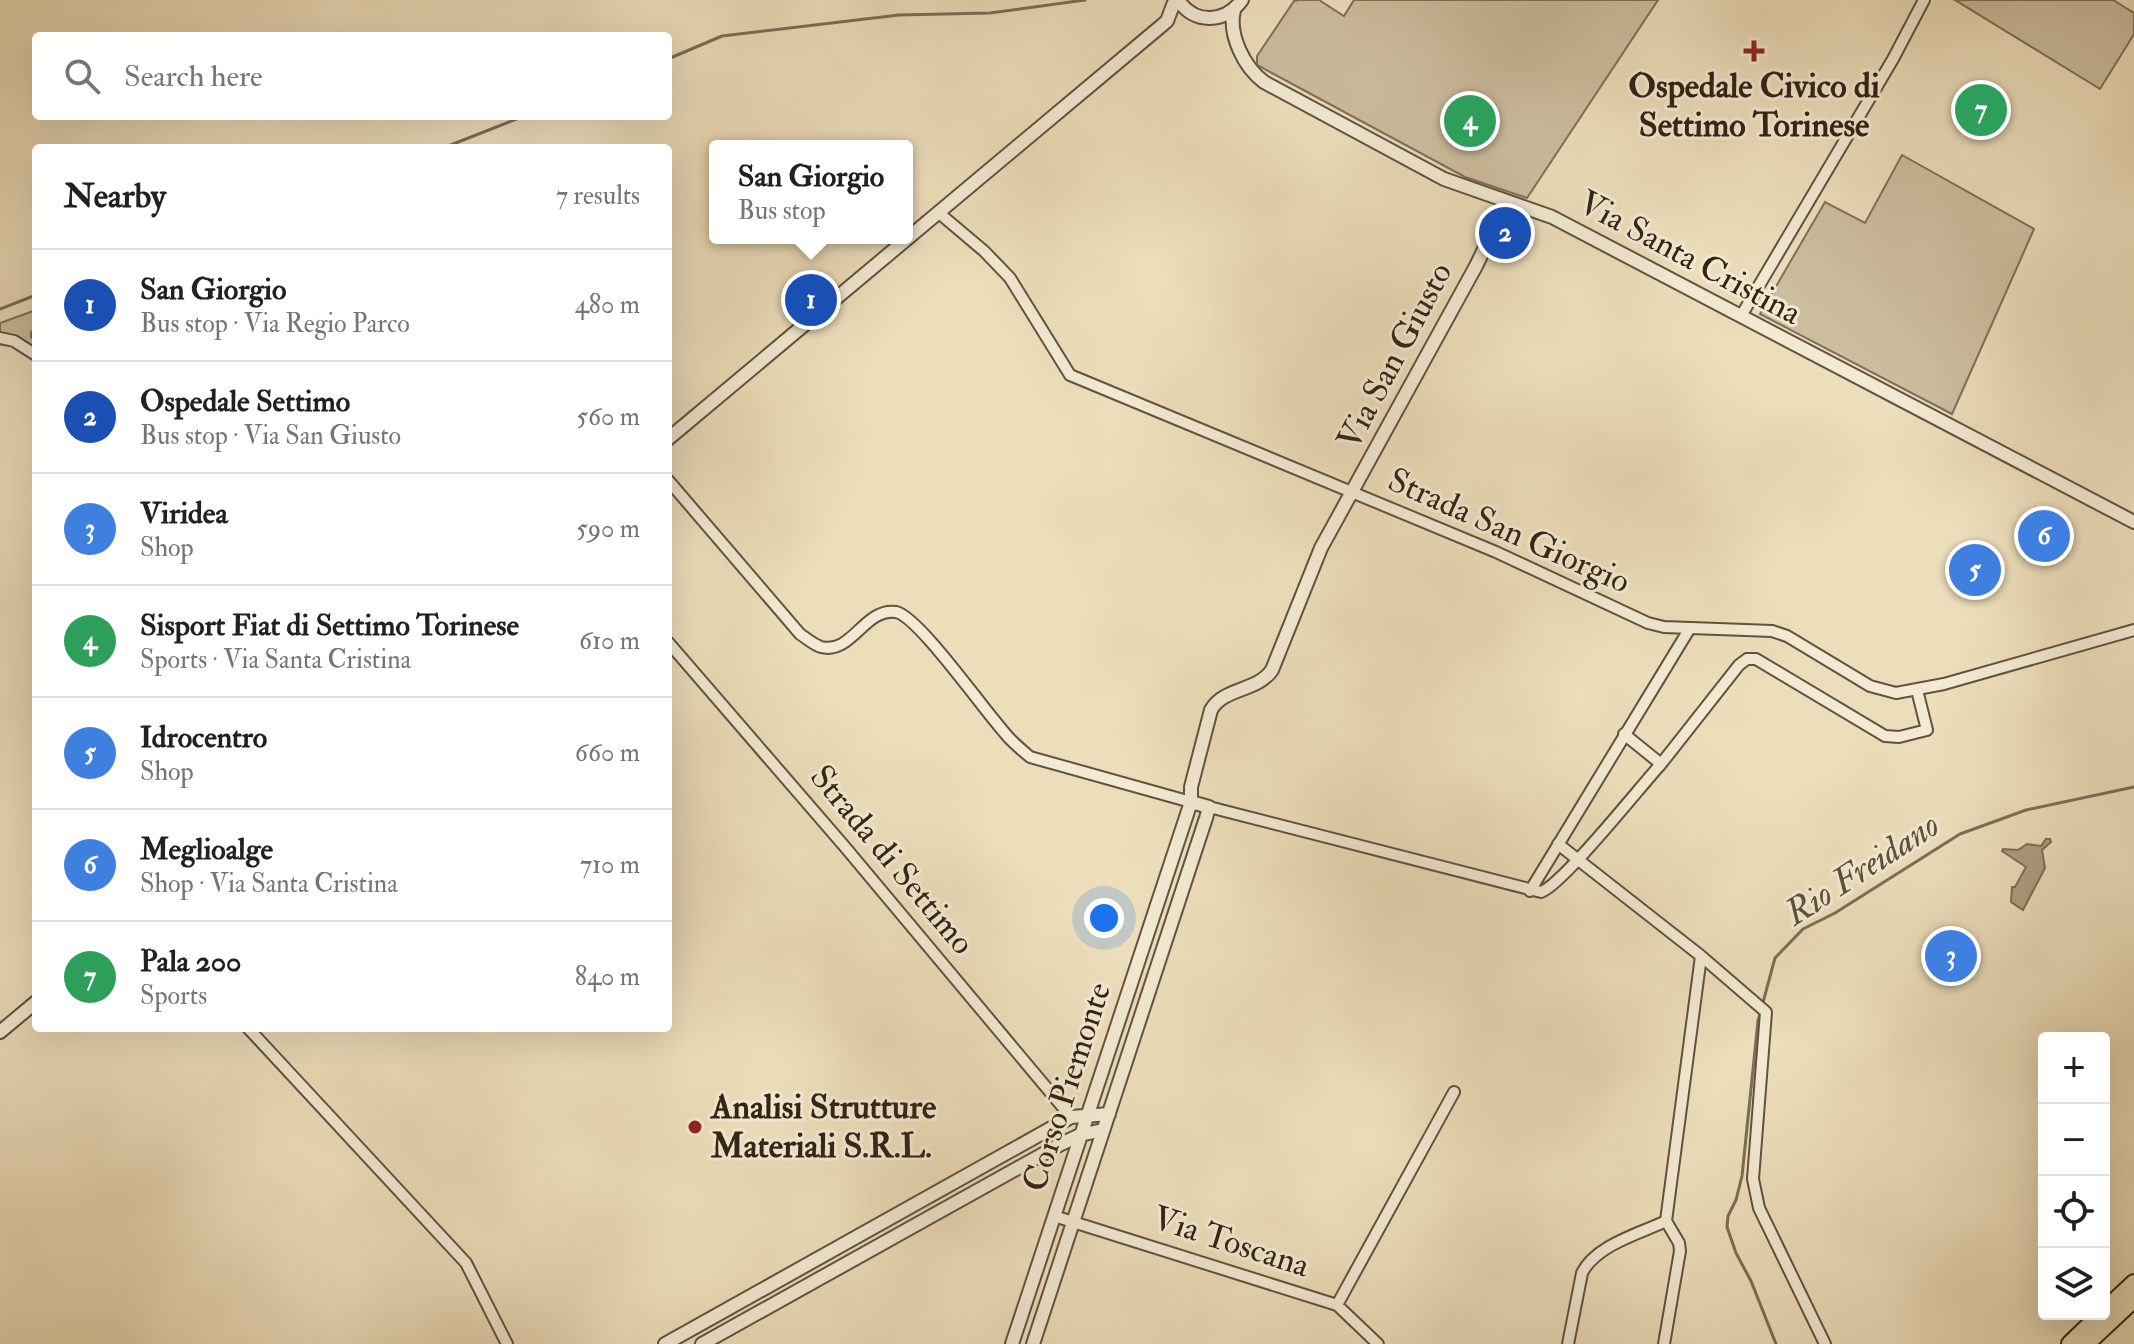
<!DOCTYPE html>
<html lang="en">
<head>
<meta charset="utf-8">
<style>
  body { margin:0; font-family:"IM FELL Double Pica",serif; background:#f6f6f6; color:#202124 }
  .controls { position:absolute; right:24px; bottom:24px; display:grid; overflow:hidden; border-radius:8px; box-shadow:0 8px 32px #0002 }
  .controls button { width:72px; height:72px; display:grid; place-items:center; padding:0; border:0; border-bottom:2px solid #e0e0e0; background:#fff; color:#202124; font:40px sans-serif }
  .you { position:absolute; left:1104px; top:918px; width:28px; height:28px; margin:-20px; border:6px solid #fff; border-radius:50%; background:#1a73e8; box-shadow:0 0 0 12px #1a73e833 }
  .badge { display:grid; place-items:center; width:52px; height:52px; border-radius:50%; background:#111827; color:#fff; font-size:26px; font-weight:700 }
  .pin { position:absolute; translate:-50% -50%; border:4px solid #fff; box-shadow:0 2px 8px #0006 }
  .popup { position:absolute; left:709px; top:140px; width:204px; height:104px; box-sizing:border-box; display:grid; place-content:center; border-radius:8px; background:#fff; filter:drop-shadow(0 2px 6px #0005); font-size:26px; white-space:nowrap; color:#757577 }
  .popup b { font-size:30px; color:#202124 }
  .popup::after { content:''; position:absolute; left:50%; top:100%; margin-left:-16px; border:16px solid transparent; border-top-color:#fff }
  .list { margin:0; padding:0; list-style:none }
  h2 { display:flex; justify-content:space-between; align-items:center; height:104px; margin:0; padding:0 32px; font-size:34px }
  h2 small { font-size:26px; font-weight:400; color:#757577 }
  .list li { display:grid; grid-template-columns:52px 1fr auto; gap:24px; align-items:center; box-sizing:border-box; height:112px; padding:0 32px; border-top:2px solid #e0e0e0 }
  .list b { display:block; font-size:30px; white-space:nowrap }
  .list p { margin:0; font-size:26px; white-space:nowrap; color:#757577 }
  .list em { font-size:26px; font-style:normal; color:#757577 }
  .icon { flex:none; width:44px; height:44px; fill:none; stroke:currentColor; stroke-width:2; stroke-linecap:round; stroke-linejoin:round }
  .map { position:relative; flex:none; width:2134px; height:1344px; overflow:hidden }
  .search { position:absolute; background:#fff; box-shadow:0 8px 32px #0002; left:32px; top:32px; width:640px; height:88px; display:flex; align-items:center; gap:20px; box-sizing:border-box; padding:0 28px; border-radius:8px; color:#757577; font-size:30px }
  .panel { position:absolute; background:#fff; box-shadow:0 8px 32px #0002; left:32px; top:144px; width:640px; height:888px; border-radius:8px }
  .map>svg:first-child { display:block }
  .green { fill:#cdbe9f; stroke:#80705a; stroke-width:2 }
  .water { fill:#ae9e82; stroke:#7d6d56; stroke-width:2 }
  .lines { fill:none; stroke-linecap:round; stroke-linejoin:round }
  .stream { stroke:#7d6d56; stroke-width:3 }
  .minor-casing { stroke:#62523e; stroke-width:14 }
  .tertiary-casing { stroke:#62523e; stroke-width:16 }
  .trunk-casing { stroke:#332314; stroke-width:20 }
  .minor { stroke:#f3ead3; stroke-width:10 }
  .tertiary { stroke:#f3ead3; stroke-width:12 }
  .trunk { stroke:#eddebb; stroke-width:16 }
  .poi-dot { fill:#8f2418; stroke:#f3ead3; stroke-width:3 }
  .labels { text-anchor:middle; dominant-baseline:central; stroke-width:6; stroke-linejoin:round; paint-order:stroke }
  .poi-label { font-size:34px; font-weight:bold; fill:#332314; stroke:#f3ead3 }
  .street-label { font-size:34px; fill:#332314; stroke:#f3ead3 }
  .water-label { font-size:36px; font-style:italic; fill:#5e4e3a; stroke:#f3ead3 }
</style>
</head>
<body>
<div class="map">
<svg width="2134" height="1344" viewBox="0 0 2134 1344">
  <rect width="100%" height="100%" fill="#eddebb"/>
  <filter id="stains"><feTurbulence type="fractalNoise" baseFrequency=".0025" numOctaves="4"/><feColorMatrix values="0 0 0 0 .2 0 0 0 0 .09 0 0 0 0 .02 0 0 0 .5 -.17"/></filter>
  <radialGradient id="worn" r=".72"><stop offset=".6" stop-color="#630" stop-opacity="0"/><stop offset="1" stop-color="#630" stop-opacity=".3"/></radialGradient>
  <path class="green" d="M1299 0H1319L1344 16 1354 0H1658L1527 198 1465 177 1257 65V56L1294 1Z
    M1955 0H2113L2134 13V34L2100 89Z
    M1902 155 2034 229 1952 414 1760 314 1825 202 1865 223Z
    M36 310V328L31 332V337L36 342V349L14 336 0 334V323Z"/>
  <path class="water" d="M2046 839H2050L2051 842 2042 850 2045 868 2023 910 2011 902 2012 887H2015L2026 867 2002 851 2003 849 2018 850 2027 844 2041 846Z"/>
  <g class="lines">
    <path class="stream" d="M668 59 722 36 899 15 990 13 1085 0
      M443 148 524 116
      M0 309 36 295
      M1776 1344 1751 1281 1736 1253 1727 1227 1728 1216 1736 1200 1742 1176 1758 1021 1775 958 1803 929 1835 913 1960 834 2026 810 2134 787"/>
    <defs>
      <path id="minor" d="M939 213 984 251 1010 278 1070 375 1496 552 1648 623 1664 627 1772 631 1787 636 1870 686 1896 693 1944 684 2134 630
        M1741 316 1893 59 1924 0
        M0 338 14 341 36 355
        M668 480 800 634C806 638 814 645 821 647 852 655 865 607 896 612 920 617 989 718 1011 740 1017 746 1023 751 1030 757L1191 802
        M668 642 845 847 1071 1117
        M1661 764 1739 665 1747 659H1756L1885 736 1899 737 1927 730 1917 690
        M1209 807 1541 892C1563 884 1640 787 1661 764L1624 734
        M1558 844 1701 956 1666 1221 1679 1243 1680 1251 1664 1344
        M1530 891 1690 628
        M1701 956 1766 1012 1753 1179 1759 1208 1825 1344
        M248 1028 466 1263 507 1344
        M1054 1216 1337 1305 1378 1344
        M1337 1305 1454 1092
        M1568 1344 1582 1273C1596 1245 1639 1234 1666 1221"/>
      <path id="tertiary" d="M1178 0C1195 25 1225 23 1242 0
        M1234 10C1228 35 1244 67 1264 82L1444 179 1552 217 2134 522
        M668 439 1160 27 1167 21 1175 0
        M0 1032 36 1002
        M665 1344 1071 1117 1109 1114
        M702 1344 1061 1144 1080 1135 1103 1130
        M1012 1344 1191 802V787L1211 710C1224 687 1257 692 1272 670L1321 548 1476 266 1507 202
        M1033 1344 1206 818 1209 807 1191 802"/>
      <path id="trunk" d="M2104 1311 2134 1283
        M2070 1344 2101 1314
        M2086 1344 2134 1299"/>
    </defs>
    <use href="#minor" class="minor-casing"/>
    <use href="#tertiary" class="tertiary-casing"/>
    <use href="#trunk" class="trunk-casing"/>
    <use href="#minor" class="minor"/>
    <use href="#tertiary" class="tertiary"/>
    <use href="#trunk" class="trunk"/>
  </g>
  <g class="poi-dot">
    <path d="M1750 39h8v8h8v8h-8v8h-8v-8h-8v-8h8z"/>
    <circle cx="695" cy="1127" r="8"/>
  </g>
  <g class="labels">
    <g class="poi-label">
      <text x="1754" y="86">Ospedale Civico di<tspan x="1754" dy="39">Settimo Torinese</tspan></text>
      <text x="711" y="1107" text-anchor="start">Analisi Strutture<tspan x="711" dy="39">Materiali S.R.L.</tspan></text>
    </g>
    <g class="street-label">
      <text transform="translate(1690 258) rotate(28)">Via Santa Cristina</text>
      <text transform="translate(1395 356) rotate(-62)">Via San Giusto</text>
      <text transform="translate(1509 531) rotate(24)">Strada San Giorgio</text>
      <text transform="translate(892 860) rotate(50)">Strada di Settimo</text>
      <text transform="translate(1067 1087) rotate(-72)">Corso Piemonte</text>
      <text transform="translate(1231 1242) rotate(18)">Via Toscana</text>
    </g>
    <g class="water-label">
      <text transform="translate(1862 869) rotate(-33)">Rio Freidano</text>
    </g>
  </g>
  <rect width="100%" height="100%" filter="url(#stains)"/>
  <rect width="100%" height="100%" fill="url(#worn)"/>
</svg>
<div class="controls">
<button>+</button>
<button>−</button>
<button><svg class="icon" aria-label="locate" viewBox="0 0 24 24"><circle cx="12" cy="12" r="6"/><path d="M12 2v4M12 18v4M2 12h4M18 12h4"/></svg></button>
<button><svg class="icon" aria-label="layers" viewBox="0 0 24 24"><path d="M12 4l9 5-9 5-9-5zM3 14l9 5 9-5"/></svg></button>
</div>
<div class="you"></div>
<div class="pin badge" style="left:811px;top:300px;background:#1a4fb4">1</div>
<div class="popup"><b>San Giorgio</b>Bus stop</div>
<div class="pin badge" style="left:1505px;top:233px;background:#1a4fb4">2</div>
<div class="pin badge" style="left:1951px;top:956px;background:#3f7fe0">3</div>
<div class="pin badge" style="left:1470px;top:121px;background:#2e9e5b">4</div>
<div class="pin badge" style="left:1975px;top:570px;background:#3f7fe0">5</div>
<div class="pin badge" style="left:2044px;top:536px;background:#3f7fe0">6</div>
<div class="pin badge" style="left:1981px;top:110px;background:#2e9e5b">7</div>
<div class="search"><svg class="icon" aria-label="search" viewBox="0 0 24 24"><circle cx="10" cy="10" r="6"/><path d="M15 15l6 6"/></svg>Search here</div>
<section class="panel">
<h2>Nearby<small>7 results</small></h2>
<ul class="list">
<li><span class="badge" style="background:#1a4fb4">1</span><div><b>San Giorgio</b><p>Bus stop · Via Regio Parco</p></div><em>480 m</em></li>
<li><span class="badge" style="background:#1a4fb4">2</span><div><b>Ospedale Settimo</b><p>Bus stop · Via San Giusto</p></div><em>560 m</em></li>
<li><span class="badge" style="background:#3f7fe0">3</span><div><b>Viridea</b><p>Shop</p></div><em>590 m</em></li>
<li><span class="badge" style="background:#2e9e5b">4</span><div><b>Sisport Fiat di Settimo Torinese</b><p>Sports · Via Santa Cristina</p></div><em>610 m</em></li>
<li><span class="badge" style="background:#3f7fe0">5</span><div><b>Idrocentro</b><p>Shop</p></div><em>660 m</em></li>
<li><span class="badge" style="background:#3f7fe0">6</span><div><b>Meglioalge</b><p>Shop · Via Santa Cristina</p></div><em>710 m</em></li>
<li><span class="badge" style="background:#2e9e5b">7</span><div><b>Pala 200</b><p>Sports</p></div><em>840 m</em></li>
</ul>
</section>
</div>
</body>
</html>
